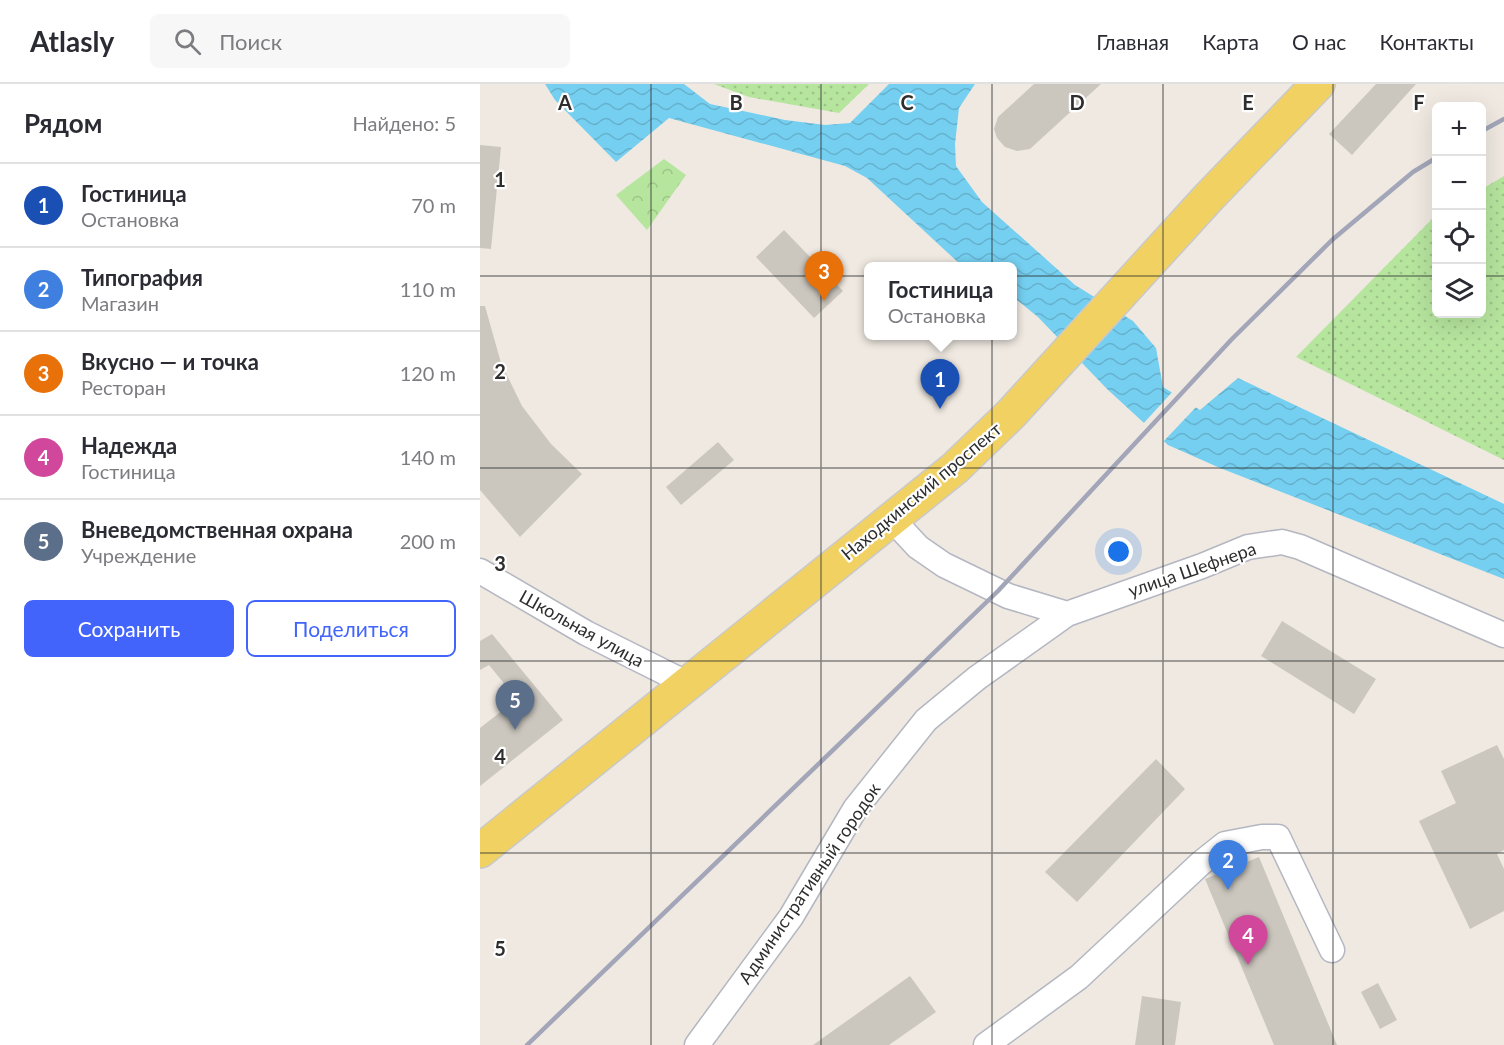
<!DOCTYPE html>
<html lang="ru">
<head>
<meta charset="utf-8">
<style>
  body { margin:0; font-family:Lato,sans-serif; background:#f7f7f7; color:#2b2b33 }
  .controls { position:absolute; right:18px; top:18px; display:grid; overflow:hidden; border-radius:9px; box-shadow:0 6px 24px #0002 }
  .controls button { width:54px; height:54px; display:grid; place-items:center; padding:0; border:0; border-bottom:2px solid #e1e1e2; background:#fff; color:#2b2b33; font:30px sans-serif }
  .you { position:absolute; left:639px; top:468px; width:21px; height:21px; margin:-15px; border:4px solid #fff; border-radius:50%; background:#1a73e8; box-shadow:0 0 0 9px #1a73e833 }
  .badge { display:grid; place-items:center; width:39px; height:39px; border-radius:50%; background:#4264fb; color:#fff; font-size:20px; font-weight:700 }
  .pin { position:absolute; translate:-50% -50px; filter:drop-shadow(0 2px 3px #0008) }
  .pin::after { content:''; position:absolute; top:32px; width:21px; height:18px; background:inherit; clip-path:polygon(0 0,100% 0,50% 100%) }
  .popup { position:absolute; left:384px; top:178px; width:153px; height:78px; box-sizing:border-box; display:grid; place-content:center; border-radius:9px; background:#fff; filter:drop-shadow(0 2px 4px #0005); font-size:20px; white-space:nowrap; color:#7c7c81 }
  .popup b { font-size:22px; color:#2b2b33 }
  .popup::after { content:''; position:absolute; left:50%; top:100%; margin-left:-12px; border:12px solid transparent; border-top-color:#fff }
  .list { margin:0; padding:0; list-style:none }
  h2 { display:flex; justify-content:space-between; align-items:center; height:78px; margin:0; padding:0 24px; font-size:26px }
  h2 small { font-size:20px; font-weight:400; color:#7c7c81 }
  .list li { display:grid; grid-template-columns:39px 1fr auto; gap:18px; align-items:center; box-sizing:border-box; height:84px; padding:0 24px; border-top:2px solid #e1e1e2 }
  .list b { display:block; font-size:22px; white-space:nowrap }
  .list p { margin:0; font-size:20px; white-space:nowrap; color:#7c7c81 }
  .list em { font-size:20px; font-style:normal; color:#7c7c81 }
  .actions { display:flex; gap:12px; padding:18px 24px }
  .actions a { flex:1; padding:14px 0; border:2px solid #4264fb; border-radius:9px; text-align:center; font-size:21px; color:#4264fb }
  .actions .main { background:#4264fb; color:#fff }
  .icon { flex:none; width:33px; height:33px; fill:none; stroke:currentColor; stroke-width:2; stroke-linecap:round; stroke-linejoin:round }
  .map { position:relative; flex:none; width:1024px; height:961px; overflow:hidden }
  header { display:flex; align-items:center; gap:36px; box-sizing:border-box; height:84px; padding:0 30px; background:#fff; border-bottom:2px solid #e1e1e2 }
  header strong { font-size:28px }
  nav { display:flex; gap:33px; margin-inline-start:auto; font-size:21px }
  .search { width:420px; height:54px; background:#f7f7f7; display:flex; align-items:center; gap:15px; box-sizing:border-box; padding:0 21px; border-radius:9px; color:#7c7c81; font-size:22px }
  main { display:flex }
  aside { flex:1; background:#fff }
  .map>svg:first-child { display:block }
  .grass { fill:url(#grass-dots) }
  .forest { fill:url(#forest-crowns) }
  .water { fill:url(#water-waves) }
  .pier { fill:#efe9e1 }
  .building { fill:#cbc7bf }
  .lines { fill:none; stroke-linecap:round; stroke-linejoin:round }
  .street-casing { stroke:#b4b7c1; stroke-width:27 }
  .primary-casing { stroke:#c9c9c9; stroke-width:36 }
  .street { stroke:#fff; stroke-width:24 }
  .primary { stroke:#f2d163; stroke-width:33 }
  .rail { stroke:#a3a6b8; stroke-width:4.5 }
  .grid { fill:none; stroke:#2e2e2e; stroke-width:1.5; stroke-opacity:0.55 }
  .labels { text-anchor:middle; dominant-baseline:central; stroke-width:4.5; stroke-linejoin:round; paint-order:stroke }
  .street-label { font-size:18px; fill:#2e2e2e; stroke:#fff }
  .grid-label { font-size:20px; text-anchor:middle; font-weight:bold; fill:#2e2e2e; stroke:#fff; stroke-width:4.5; stroke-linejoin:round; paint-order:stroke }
</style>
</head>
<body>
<header>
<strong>Atlasly</strong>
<div class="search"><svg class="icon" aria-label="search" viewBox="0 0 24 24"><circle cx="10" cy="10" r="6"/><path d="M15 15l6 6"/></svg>Поиск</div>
<nav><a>Главная</a><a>Карта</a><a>О нас</a><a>Контакты</a></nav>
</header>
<main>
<aside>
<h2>Рядом<small>Найдено: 5</small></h2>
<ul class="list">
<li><span class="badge" style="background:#1a4fb4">1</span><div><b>Гостиница</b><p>Остановка</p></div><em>70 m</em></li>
<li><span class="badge" style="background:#3f7fe0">2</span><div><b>Типография</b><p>Магазин</p></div><em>110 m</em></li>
<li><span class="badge" style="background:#e8710a">3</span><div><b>Вкусно — и точка</b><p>Ресторан</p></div><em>120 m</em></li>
<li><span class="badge" style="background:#d1479c">4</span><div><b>Надежда</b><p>Гостиница</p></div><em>140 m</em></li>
<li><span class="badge" style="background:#5c6f8a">5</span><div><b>Вневедомственная охрана</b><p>Учреждение</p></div><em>200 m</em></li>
</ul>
<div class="actions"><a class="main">Сохранить</a><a>Поделиться</a></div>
</aside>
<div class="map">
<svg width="1024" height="961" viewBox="0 0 1024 961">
  <defs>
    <pattern id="grass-dots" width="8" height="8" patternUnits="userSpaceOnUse" patternTransform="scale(1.5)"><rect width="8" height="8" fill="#b6e59e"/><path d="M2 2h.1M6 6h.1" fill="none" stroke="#9dc588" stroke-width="1.8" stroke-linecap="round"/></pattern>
    <pattern id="forest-crowns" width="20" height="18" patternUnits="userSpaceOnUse" patternTransform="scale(1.5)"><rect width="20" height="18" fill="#b6e59e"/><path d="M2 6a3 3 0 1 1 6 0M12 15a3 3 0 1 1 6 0" fill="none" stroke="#9dc588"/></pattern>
    <pattern id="water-waves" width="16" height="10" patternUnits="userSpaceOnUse" patternTransform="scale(1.5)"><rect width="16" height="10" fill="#75cff0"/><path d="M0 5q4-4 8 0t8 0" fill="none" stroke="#66b2ce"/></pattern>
  </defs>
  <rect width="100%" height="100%" fill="#efe9e1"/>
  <path class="grass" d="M234 0H389L359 29 269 13Z
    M1024 92V376L816 273 956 131V230H1002V105Z"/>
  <path class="forest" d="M184 75 206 91 167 146 136 111Z"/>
  <path class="water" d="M65 0H204L230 20 305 36 345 41 370 39 409 0H495L479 24 475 60 476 82 502 118 595 201 653 237 676 264 683 303 720 326 758 294 1024 420V495L740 384 688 361 627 305 558 233 532 212V182H482L387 94 365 82 189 34 136 78 75 16Z"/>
  <path class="pier" d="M694 306 718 321 682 359 662 341Z"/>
  <path class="building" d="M554 0H621L550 65 537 67 525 63 517 54 514 45 518 33Z
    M896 0H936L872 71 849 50Z
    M0 61 21 63 11 165 0 164Z
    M304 146 363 207 334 234 276 173Z
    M0 222H5L21 279 42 322 71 360 102 390 40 453 0 406Z
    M238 358 254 376 201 421 186 403Z
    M802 537 896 595 874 630 781 572Z
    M12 550 83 636 0 702V644L37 615 9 581 0 586V557Z
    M1017 661 1024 675V766L1017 770 1024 785V827L990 845 939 737 976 719 961 687Z
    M676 675 705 705 597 818 565 788Z
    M779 773 857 961H794L725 795Z
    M430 892 456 928 409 961H333Z
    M898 899 917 936 900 945 881 908Z
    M662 912 701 918 695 961H655Z"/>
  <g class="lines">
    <defs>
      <path id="street" d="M412 435 438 463 464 481 528 512 587 530 722 482 768 463 802 458 820 463 1024 551
        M0 487 106 549 206 599
        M217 961 311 833 375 725 446 636 497 594 587 530
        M506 961 599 893 721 779 745 760 782 753H798L852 866"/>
      <path id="primary" d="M0 767 475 384 531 330 729 113 838 0"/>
    </defs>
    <use href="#street" class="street-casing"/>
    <use href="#primary" class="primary-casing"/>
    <use href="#street" class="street"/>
    <use href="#primary" class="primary"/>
    <path class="rail" d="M1002 47 1024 35
      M47 961 518 507 751 256 852 156 933 88 956 74"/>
  </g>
  <path class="grid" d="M171 0V961M341 0V961M512 0V961M683 0V961M853 0V961M0 192H956M1002 192H1024M0 384H1024M0 577H1024M0 769H1024"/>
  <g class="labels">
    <g class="street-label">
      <text transform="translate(441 407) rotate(-40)">Находкинский проспект</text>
      <text transform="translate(712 485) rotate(-19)">улица Шефнера</text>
      <text transform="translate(102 544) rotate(29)">Школьная улица</text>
      <text transform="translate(329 799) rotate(-56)">Административный городок</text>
    </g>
  </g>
  <g class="grid-label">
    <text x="85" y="26">A</text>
    <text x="256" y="26">B</text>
    <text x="427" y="26">C</text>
    <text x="597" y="26">D</text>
    <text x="768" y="26">E</text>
    <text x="939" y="26">F</text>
    <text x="20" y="103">1</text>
    <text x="20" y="295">2</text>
    <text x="20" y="487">3</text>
    <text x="20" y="680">4</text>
    <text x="20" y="872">5</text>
  </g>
</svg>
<div class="controls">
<button>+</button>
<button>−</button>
<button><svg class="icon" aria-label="locate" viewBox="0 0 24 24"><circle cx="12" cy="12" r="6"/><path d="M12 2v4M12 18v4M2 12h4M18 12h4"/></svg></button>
<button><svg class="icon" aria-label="layers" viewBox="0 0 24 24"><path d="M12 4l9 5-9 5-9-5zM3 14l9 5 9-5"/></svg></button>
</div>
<div class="you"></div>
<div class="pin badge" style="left:460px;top:325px;background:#1a4fb4">1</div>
<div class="popup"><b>Гостиница</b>Остановка</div>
<div class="pin badge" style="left:748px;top:806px;background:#3f7fe0">2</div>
<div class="pin badge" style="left:344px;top:217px;background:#e8710a">3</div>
<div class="pin badge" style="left:768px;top:881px;background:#d1479c">4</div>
<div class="pin badge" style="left:35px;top:646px;background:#5c6f8a">5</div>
</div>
</main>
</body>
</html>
